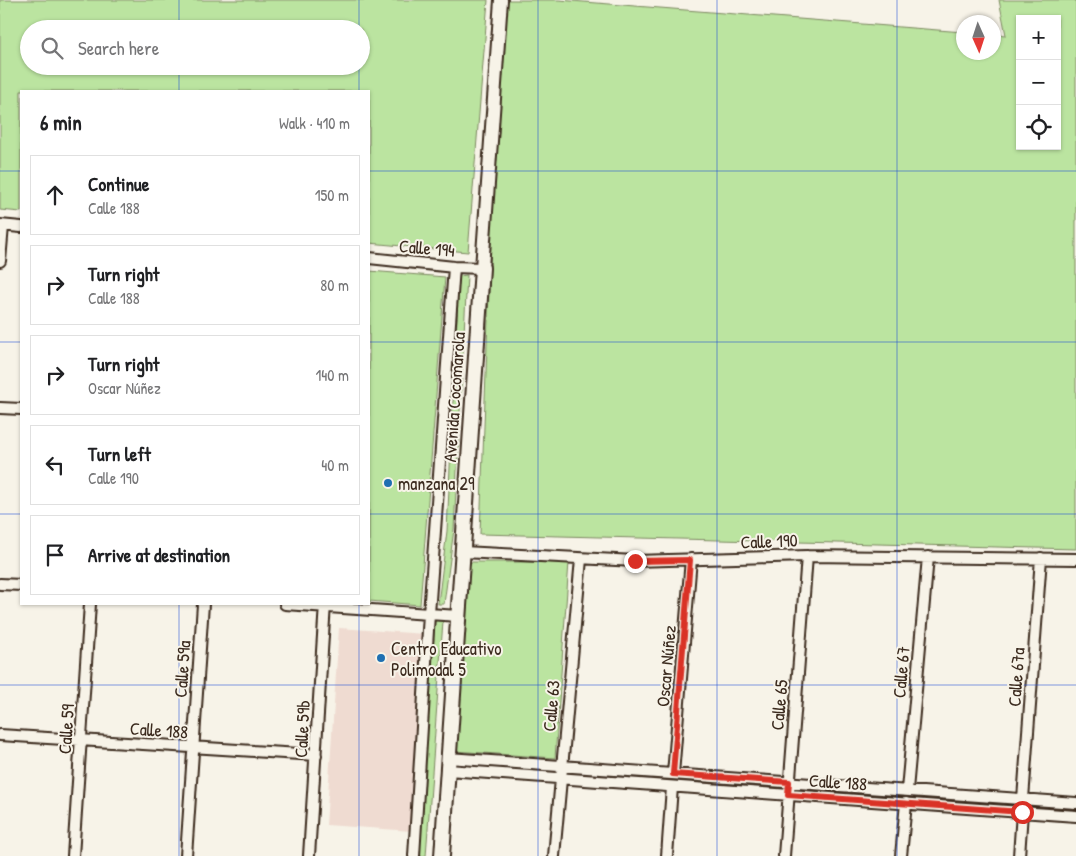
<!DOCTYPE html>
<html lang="en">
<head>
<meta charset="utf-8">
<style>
  body { margin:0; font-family:"Patrick Hand",sans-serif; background:#f6f6f6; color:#202124 }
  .controls { position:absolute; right:15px; top:15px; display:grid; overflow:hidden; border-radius:0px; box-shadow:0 1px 4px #0004 }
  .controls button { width:45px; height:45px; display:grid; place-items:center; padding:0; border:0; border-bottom:1px solid #e0e0e0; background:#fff; color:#202124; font:25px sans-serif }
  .compass { position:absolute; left:956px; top:15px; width:45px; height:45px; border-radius:50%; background:#fff; box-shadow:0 1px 4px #0004; rotate:177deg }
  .stop { position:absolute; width:15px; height:15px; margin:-11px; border:4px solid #d93025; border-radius:50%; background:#fff }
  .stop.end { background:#d93025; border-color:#fff; box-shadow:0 1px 5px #0008 }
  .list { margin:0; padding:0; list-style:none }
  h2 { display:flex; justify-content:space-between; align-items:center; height:65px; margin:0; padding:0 20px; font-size:21px }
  h2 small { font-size:16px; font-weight:400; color:#757577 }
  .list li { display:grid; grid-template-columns:32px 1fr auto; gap:15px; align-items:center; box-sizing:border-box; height:80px; margin:0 10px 10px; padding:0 10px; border:1px solid #e0e0e0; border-radius:0px }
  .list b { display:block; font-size:19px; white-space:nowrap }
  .list p { margin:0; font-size:16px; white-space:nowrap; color:#757577 }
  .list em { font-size:16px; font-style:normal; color:#757577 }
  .icon { flex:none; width:28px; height:28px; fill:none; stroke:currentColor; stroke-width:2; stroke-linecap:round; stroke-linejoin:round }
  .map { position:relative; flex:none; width:1076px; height:856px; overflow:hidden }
  .search { position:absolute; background:#fff; box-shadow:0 1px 4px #0004; left:20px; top:20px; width:350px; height:55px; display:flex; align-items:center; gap:12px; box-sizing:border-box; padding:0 18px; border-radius:28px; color:#757577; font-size:19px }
  .panel { position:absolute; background:#fff; box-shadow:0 1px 4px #0004; left:20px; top:90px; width:350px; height:515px; border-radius:0px }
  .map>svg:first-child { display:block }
  .built { fill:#efdbd1 }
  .green { fill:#bbe4a0; stroke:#7b875f; fill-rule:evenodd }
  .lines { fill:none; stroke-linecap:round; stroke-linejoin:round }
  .minor-casing { stroke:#3b2a1e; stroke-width:14 }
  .tertiary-casing { stroke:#3b2a1e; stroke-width:16 }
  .secondary-casing { stroke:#3b2a1e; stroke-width:18 }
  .minor { stroke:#f7f3e8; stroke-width:10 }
  .tertiary { stroke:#f7f3e8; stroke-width:12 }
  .secondary { stroke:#f7f3e8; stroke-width:14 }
  .route { stroke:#d93025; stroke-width:6 }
  .grid { fill:none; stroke:#1d4ed8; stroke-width:1; stroke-opacity:0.55 }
  .poi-dot { fill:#1f6fb2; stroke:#f7f3e8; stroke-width:2 }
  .labels { text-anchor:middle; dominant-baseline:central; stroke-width:4; stroke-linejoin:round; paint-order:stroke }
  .street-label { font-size:18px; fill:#3b2a1e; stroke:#f7f3e8 }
  .poi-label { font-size:18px; fill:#3b2a1e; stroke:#f7f3e8; text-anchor:start }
</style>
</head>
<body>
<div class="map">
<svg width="1076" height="856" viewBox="0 0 1076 856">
  <rect width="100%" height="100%" fill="#f7f3e8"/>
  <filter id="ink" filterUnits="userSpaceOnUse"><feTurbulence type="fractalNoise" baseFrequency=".02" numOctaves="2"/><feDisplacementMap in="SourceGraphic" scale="10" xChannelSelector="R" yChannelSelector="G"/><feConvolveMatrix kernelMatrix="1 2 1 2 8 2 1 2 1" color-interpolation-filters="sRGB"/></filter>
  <g filter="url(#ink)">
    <path class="built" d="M339 628 425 634 412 831 326 825Z"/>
    <path class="green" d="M0 0H488L468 252 369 243V91H21V212L0 210ZM29 29H361V66H29Z
      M502 0H559L963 32 964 52H994V34L1006 35 999 0H1076V549L480 534 498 51ZM1020 19H1057V146H1020Z
      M369 271 445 277 420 605 369 601Z
      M467 275 454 529 444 604H438L447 531 459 276Z
      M468 562H569L555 758 454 751Z
      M435 620 443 621 426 856H419Z"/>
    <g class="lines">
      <defs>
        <path id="minor" d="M0 225 21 227
          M369 258 454 267 482 268
          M0 261 3 226
          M0 408 21 409
          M463 552 635 561 807 556 1076 559
          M0 584 21 585
          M285 604 458 616
          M0 735 316 755
          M448 758 1076 803
          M448 770 1076 816
          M673 774 691 559
          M907 790 928 557
          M1023 799 1041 558
          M73 856 90 604
          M186 856 203 604
          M309 856 325 604
          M414 856 429 614 454 267
          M554 856 581 559
          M667 856 672 787
          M784 856 807 556
          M901 856 906 803
          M1019 856 1022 812"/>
        <path id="tertiary" d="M482 268 501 0"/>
        <path id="secondary" d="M442 856 482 268"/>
      </defs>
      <use href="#minor" class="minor-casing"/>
      <use href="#tertiary" class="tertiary-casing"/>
      <use href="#secondary" class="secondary-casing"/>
      <use href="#minor" class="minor"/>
      <use href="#tertiary" class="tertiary"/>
      <use href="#secondary" class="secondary"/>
    </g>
  </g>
  <g class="lines" filter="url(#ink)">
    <path class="route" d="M635 561 690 560 673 774 789 782 788 795 1022 812"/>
  </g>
  <path class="grid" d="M179 0V29M359 0V29M538 0V856M717 0V856M897 0V856M179 66V91M359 66V91M0 171H21M369 171H1076M0 342H21M369 342H1076M0 514H21M369 514H1076M179 604V856M359 604V856M0 685H1076"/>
  <g class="poi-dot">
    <circle cx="388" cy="483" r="5"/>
    <circle cx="381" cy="658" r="5"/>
  </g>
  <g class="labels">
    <g class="street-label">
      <text transform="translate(427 248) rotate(5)">Calle 194</text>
      <text transform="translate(454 397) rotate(-86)">Avenida Cocomarola</text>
      <text transform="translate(769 541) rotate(-2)">Calle 190</text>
      <text transform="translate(666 666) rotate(-85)">Oscar Núñez</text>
      <text transform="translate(182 669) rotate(-86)">Calle 59a</text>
      <text transform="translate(901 672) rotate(-85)">Calle 67</text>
      <text transform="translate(1016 677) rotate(-86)">Calle 67a</text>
      <text transform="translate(779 705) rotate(-85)">Calle 65</text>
      <text transform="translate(551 706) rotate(-85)">Calle 63</text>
      <text transform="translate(66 729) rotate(-86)">Calle 59</text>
      <text transform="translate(302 729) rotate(-87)">Calle 59b</text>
      <text transform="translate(159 730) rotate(4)">Calle 188</text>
      <text transform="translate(838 782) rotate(4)">Calle 188</text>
    </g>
    <g class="poi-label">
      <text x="398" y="483">manzana 29</text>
      <text x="391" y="648">Centro Educativo<tspan x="391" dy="21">Polimodal 5</tspan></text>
    </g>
  </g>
</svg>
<div class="controls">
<button>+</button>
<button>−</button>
<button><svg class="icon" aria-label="locate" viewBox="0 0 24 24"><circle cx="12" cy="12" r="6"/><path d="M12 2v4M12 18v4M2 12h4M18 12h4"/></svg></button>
</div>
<svg class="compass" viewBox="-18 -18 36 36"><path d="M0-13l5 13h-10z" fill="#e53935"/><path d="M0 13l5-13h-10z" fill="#757577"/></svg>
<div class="stop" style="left:1022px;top:812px"></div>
<div class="stop end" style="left:635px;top:561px"></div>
<div class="search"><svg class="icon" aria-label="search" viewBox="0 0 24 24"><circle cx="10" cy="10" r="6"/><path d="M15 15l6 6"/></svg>Search here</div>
<section class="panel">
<h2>6 min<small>Walk · 410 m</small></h2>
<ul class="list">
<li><svg class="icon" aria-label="ahead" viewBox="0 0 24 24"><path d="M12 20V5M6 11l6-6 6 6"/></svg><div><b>Continue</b><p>Calle 188</p></div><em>150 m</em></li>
<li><svg class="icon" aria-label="right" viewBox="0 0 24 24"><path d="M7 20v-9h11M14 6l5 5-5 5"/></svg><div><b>Turn right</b><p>Calle 188</p></div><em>80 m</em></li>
<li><svg class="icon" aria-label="right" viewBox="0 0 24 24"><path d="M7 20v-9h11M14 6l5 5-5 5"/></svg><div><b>Turn right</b><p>Oscar Núñez</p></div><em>140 m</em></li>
<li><svg class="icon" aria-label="left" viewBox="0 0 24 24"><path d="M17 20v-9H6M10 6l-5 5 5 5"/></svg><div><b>Turn left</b><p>Calle 190</p></div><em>40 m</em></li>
<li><svg class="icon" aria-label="arrive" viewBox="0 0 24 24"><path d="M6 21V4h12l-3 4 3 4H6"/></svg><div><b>Arrive at destination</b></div></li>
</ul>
</section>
</div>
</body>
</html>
